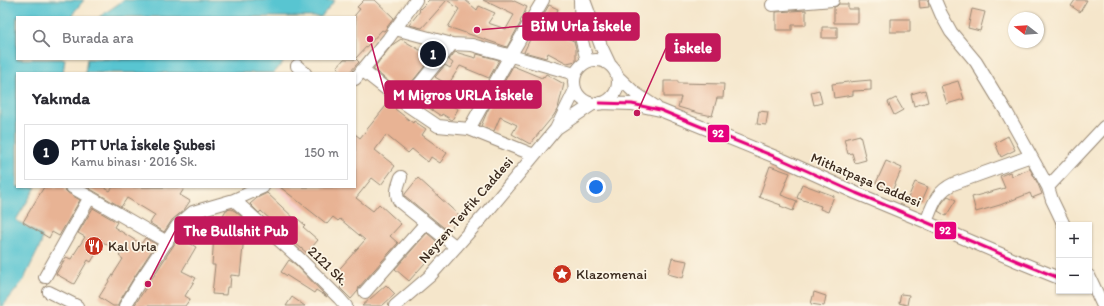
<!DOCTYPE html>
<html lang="tr">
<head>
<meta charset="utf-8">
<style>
  body { margin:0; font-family:Itim,sans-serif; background:#f7f7f7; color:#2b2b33 }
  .controls { position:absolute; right:12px; bottom:12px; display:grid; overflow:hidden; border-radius:0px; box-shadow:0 1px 3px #0004 }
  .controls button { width:36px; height:36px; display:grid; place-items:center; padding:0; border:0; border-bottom:1px solid #e1e1e2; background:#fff; color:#2b2b33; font:20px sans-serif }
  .compass { position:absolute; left:1008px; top:12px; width:36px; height:36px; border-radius:50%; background:#fff; box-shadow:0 1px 3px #0004; rotate:287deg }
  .you { position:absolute; left:596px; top:187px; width:14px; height:14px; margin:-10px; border:3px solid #fff; border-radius:50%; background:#1a73e8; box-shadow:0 0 0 6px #1a73e833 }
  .badge { display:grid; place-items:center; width:26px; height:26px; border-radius:50%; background:#111827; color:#fff; font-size:13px; font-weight:700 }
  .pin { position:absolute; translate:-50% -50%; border:2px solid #fff; box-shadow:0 1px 4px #0006 }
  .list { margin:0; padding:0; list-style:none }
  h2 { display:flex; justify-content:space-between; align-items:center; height:52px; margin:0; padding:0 16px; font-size:17px }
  h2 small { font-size:13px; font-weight:400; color:#7c7c81 }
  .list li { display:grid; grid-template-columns:26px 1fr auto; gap:12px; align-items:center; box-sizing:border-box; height:56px; margin:0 8px 8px; padding:0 8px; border:1px solid #e1e1e2; border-radius:0px }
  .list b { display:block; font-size:15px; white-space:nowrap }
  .list p { margin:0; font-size:13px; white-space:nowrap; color:#7c7c81 }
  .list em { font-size:13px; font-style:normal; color:#7c7c81 }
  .icon { flex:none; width:22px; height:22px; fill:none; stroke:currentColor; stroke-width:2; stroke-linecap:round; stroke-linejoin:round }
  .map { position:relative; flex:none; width:1104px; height:306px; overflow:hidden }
  .search { position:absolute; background:#fff; box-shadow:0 1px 3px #0004; left:16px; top:16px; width:340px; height:44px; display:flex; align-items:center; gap:10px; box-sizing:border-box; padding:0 14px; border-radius:0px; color:#7c7c81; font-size:15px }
  .panel { position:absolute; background:#fff; box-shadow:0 1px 3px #0004; left:16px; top:72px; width:340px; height:116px; border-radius:0px }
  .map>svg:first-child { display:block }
  .built { fill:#f7d0cb }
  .water { fill:#58c5d1; stroke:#4a7878 }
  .building { fill:#e8b394 }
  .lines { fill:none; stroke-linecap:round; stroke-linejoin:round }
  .minor-casing { stroke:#988874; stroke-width:14 }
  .minor { stroke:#fff; stroke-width:12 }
  .bus-1-casing { stroke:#fcf5e5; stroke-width:6 }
  .bus-1 { stroke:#e5007d; stroke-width:3 }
  .labels { text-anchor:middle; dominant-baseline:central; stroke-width:3.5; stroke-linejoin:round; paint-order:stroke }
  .street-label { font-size:14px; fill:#3b2a1e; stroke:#fcf5e5 }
  .poi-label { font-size:14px; fill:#3b2a1e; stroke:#fcf5e5; text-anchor:start }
  .leader { fill:none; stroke:#c2185b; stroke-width:1.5 }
  .callout-dot { fill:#c2185b; stroke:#fcf5e5; stroke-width:1.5 }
  .callout { fill:#c2185b; stroke:#c2185b; stroke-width:1.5 }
  .callout-label { font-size:15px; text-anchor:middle; font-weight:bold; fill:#fff }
  .line-badge { stroke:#fcf5e5; stroke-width:1.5 }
  .badge-label { font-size:11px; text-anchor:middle; font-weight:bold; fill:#fff }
</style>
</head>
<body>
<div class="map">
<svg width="1104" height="306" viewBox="0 0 1104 306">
  <rect width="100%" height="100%" fill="#fcf5e5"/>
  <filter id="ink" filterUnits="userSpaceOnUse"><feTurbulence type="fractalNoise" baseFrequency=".025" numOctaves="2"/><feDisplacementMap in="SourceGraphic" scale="8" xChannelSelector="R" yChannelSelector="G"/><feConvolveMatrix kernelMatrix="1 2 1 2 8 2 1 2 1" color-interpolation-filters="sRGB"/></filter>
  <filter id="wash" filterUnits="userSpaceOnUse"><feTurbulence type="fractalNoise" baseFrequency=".012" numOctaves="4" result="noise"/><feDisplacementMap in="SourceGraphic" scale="16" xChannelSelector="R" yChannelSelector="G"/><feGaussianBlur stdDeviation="0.9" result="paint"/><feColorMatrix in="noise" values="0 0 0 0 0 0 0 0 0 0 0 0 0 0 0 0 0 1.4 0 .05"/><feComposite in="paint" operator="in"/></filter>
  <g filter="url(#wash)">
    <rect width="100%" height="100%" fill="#f5e6cb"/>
    <path class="built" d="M276 187H314L310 206 303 212 276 188Z"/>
    <path class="water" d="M0 0H84L74 12 73 17H17V59H65L63 73H17V187H36L16 220 42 236 41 244 23 281 3 306H0Z
      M124 0H335L321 17H99Z
      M87 59H282L284 61 274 73H85Z"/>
    <g id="blocks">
      <path class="building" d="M364 0H375L394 18 384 31 382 30 355 59V15L360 9 357 7Z
        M429 0H447L422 28 409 25 420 11 419 10Z
        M447 0H465L477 10 479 6 495 13 488 23 506 29 514 15 483 0H512L527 7 520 22H521L507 47 448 27 459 9Z
        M919 0H928L929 7 920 8Z
        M1075 0H1087L1080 12 1071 6Z
        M839 4H848V9H858V23H834V7L837 6Z
        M549 5 558 9 555 17 572 23 567 38 574 41 576 49V61L567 63 548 53 546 58 524 52 534 31Z
        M972 9 985 12 980 31 968 28Z
        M806 10V25H792V30H776V12Z
        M890 19H910V32H890Z
        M822 27H837V38H822Z
        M401 39 432 57 403 93 373 69 392 45Z
        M455 52 476 58 477 54 499 60 489 78 460 66 448 85 435 77 445 65 450 68 453 63 449 60Z
        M344 59H356L359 62 349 73H335L339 69 337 67Z
        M513 66 542 78 543 76 544 77 546 74 564 84 558 108 554 115 530 144 512 134 517 125 500 117 494 131 481 126 487 112 493 101 494 102 499 91Z
        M871 80V90L853 91V95L834 98 832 84 848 82Z
        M664 81H678V83L724 84 723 98H717L712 116 698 113 678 107 681 97H664Z
        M958 81 964 99 947 104 941 86Z
        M424 90 449 107 450 105 458 109 452 120 442 114 441 116 426 106 425 108 415 101Z
        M819 90 822 103 814 105 811 92Z
        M925 90 928 102 914 106 911 94Z
        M896 98 903 110 894 115 888 102Z
        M390 101 397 107 395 109 413 123 414 121 426 129 422 135 447 153 440 163 431 157 428 162 412 149 408 153 386 135 375 150 395 166 381 185 372 178 356 198 373 211 379 204 401 224 390 236 398 243 359 287 358 291 351 299 340 288 344 283 334 275 365 240 340 219 338 221 333 217 327 224 280 187H355V134L360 138Z
        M759 111 768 112 766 125 757 124Z
        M860 135 866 160 855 163 852 153 848 154 844 139Z
        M1008 136 1015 150 1001 157 995 143Z
        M886 161 902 168 892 191 876 183Z
        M770 166 790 173 781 195 797 201 793 211 780 206 781 205 759 197Z
        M1030 169 1038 184 1042 194 1032 198 1030 193 1000 205 976 212 972 197 1005 188 1000 176 1010 172 1012 176Z
        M418 178 461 217 448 231 405 196V194Z
        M915 182 928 187 921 203 908 198Z
        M802 184 834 196 828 212 820 209 821 206 797 198Z
        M44 187H65V190L68 193 80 200 59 236 52 232 49 238 23 222Z
        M87 187H103L110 191 113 187H185L180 195 190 201 184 210 172 220 164 232 150 223 155 215 127 198 121 207Z
        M267 193 296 220 298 219 305 225 303 227 318 240 307 253 284 234 285 233 261 211 259 213 250 204 257 198Z
        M948 196 956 200 946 216 938 211 942 203Z
        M93 208 117 222 114 227 141 244 145 238 156 244 133 279 119 302 118 306H113L99 297 123 259 119 256 121 254 103 242 91 262 88 260 74 284 56 274 66 257 71 259 85 237 78 233Z
        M231 209 235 211 256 229 252 235 244 230V233L221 219 226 210Z
        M427 233 441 245 409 281 395 269Z
        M214 234 244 236 240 276 231 275 230 287H227L226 295 212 294 215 265H212Z
        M179 237 196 247 182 271 196 278 185 296 190 299 185 306H134Z
        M672 258 687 261 683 278 668 274Z
        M289 260 295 264 327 297 316 290 314 293 281 272Z
        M386 285 395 294 382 306H362Z
        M814 292 826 296 824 306 811 304Z
        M901 294 909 295 907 305 899 303Z
        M292 297 305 306H286Z"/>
    </g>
  </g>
  <g filter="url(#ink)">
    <use href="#blocks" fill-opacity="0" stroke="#988874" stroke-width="1"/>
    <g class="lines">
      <defs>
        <path id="minor" d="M580 0 581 37 587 61
          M584 0 601 46 610 65
          M935 0 941 14 951 32 976 62 1007 113 1048 187 1052 200 1064 225
          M772 5 833 0
          M395 29 452 44 472 45 575 74
          M574 82a22 22 0 1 1 44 0a22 22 0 1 1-44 0Z
          M297 66 305 73
          M362 70 404 103 438 126 469 129 534 155
          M617 76 635 93 656 107
          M355 79 388 39 416 0
          M404 103 452 44
          M600 103 632 104 660 110 783 160 856 193 926 222 1017 261 1059 278
          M557 128 593 104
          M469 129 510 56 543 0
          M401 177C398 186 394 194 400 202L456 247
          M72 187 167 242
          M1048 187 1104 127
          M234 200 300 259 339 298 346 306
          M926 222C933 205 936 192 953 184L1031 156
          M1089 276 1103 306
          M45 277 90 197
          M49 292 77 306
          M365 292 426 223
          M125 306 139 283 177 226 193 212 234 200 263 187
          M395 306 430 276 487 212 556 129 575 90"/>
      </defs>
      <use href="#minor" class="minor-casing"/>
      <use href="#minor" class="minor"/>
      <defs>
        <path id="bus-1" d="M600 103 632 104 660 110 783 160 856 193 926 222 1017 261 1059 278"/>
      </defs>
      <use href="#bus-1" class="bus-1-casing"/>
      <use href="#bus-1" class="bus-1"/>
    </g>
  </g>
  <defs>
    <symbol id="restaurant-disc" viewBox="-11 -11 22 22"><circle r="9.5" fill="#c8321e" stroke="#fcf5e5"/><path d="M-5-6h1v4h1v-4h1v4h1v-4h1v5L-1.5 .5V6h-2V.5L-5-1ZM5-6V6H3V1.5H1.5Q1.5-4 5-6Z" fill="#fff"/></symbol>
    <symbol id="sight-disc" viewBox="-11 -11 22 22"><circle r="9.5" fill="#c8321e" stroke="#fcf5e5"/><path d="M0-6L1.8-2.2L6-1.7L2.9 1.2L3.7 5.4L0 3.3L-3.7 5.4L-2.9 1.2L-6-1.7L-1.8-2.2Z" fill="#fff"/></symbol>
  </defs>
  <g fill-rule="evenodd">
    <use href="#restaurant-disc" x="83" y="235" width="22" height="22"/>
    <use href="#sight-disc" x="551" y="263" width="22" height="22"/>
  </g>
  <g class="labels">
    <g class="street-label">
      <text transform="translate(866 180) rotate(23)">Mithatpaşa Caddesi</text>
      <text transform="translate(466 210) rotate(-49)">Neyzen Tevfik Caddesi</text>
      <text transform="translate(328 266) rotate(44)">2121 Sk.</text>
    </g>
    <g class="poi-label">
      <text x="108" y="246">Kal Urla</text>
      <text x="576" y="274">Klazomenai</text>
    </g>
  </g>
  <path class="leader" d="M477 30L523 26M637 113L666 48M370 39L385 94M148 284L175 231"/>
  <g class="callout-dot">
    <circle cx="477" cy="30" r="4"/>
    <circle cx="637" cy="113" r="4"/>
    <circle cx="370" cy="39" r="4"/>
    <circle cx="148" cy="284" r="4"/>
  </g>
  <g class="callout">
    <rect x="523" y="13" width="116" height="27" rx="4"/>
    <rect x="666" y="34" width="54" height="27" rx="4"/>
    <rect x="385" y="81" width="156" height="27" rx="4"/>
    <rect x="175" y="217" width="122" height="27" rx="4"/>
  </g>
  <g class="callout-label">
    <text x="581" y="31">BİM Urla İskele</text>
    <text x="693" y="53">İskele</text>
    <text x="463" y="100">M Migros URLA İskele</text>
    <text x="236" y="236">The Bullshit Pub</text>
  </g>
  <g class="line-badge">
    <rect x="707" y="124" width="23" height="19" rx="4" fill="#e5007d"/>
    <rect x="934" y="221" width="23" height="19" rx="4" fill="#e5007d"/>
  </g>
  <g class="badge-label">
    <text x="718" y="137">92</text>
    <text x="945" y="234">92</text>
  </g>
</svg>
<div class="controls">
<button>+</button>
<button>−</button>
</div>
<svg class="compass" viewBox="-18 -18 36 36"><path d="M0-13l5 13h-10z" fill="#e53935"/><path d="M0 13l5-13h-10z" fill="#7c7c81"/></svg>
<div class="you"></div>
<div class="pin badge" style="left:433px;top:54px">1</div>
<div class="search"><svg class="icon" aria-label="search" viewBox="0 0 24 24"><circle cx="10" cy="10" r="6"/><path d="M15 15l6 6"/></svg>Burada ara</div>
<section class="panel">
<h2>Yakında<small></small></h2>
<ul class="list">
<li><span class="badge">1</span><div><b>PTT Urla İskele Şubesi</b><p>Kamu binası · 2016 Sk.</p></div><em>150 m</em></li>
</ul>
</section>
</div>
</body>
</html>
